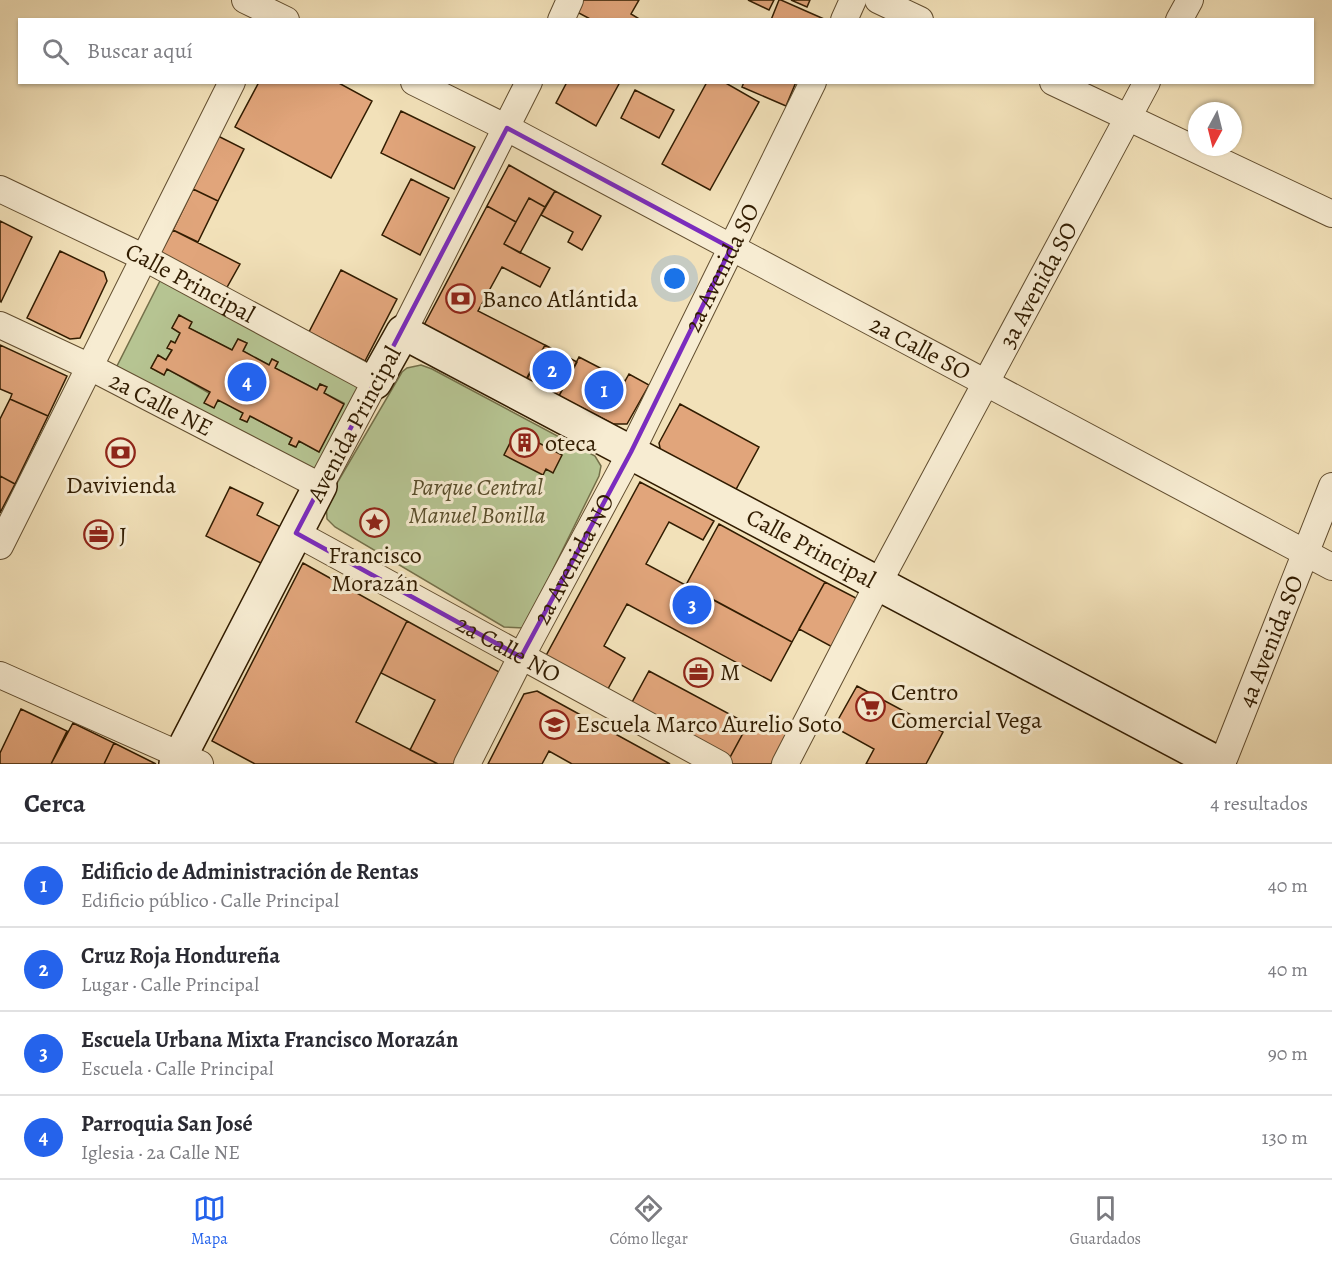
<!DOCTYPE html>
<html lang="es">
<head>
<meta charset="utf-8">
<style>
  body { margin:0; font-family:Alegreya,serif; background:#f7f7f7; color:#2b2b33 }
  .compass { position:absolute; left:1188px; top:102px; width:54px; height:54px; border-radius:50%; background:#fff; box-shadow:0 2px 4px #0004; rotate:187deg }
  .you { position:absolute; left:675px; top:279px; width:21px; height:21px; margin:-15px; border:4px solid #fff; border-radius:50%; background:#1a73e8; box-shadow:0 0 0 9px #1a73e833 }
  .badge { display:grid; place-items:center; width:39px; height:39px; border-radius:50%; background:#2563eb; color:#fff; font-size:20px; font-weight:700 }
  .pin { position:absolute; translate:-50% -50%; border:3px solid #fff; box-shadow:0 2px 6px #0006 }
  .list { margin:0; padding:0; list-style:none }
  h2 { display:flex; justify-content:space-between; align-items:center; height:78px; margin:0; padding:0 24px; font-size:26px }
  h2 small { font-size:20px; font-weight:400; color:#7c7c81 }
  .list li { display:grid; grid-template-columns:39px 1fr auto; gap:18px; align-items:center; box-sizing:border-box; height:84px; padding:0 24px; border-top:2px solid #e1e1e2 }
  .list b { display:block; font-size:22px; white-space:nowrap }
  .list p { margin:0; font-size:20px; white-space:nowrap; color:#7c7c81 }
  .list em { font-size:20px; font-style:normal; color:#7c7c81 }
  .icon { flex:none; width:33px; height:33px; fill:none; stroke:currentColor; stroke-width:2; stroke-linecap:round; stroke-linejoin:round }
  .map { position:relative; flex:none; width:1332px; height:764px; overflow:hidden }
  .search { position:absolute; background:#fff; box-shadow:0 2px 4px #0004; left:18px; right:18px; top:18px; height:66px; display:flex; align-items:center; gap:15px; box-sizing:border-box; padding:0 21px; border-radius:0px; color:#7c7c81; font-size:22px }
  .sheet { height:414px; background:#fff }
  nav { display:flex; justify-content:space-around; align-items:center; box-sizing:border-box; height:84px; border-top:2px solid #e1e1e2; background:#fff; font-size:16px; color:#7c7c81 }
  nav a { display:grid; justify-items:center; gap:3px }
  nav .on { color:#2563eb }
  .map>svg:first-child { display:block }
  .green { fill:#b6c492; stroke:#74704a; stroke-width:1.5; fill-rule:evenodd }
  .building { fill:#e1a57b; stroke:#311c01; stroke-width:1.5 }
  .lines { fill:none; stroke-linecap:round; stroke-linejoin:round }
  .street-casing { stroke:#614d2f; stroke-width:28 }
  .secondary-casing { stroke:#311c01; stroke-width:36 }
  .street { stroke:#f7ecd2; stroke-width:26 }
  .secondary { stroke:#f7ecd2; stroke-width:33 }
  .marked { fill:none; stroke:#7b2cbf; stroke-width:4.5; stroke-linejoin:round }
  .labels { text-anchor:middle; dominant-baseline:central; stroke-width:6; stroke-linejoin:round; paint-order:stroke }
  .street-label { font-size:24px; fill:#311c01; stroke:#f7ecd2 }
  .poi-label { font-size:24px; fill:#311c01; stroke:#f7ecd2; text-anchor:start }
  .park-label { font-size:24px; font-style:italic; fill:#594e2c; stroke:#f7ecd2 }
</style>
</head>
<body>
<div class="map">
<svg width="1332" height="764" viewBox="0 0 1332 764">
  <rect width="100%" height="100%" fill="#f2e1b9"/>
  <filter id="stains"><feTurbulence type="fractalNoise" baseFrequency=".00333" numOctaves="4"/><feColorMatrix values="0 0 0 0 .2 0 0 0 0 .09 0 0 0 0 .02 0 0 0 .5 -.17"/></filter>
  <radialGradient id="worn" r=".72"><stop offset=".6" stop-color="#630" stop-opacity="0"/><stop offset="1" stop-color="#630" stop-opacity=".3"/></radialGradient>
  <path class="green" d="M162 277 366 385 316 473 116 368ZM179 315 189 328 232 350 238 339 247 343 243 351 269 365 272 359 278 362 275 368 317 390 320 384 326 387 324 393 344 403 319 452 299 441 295 447 289 444 292 438 250 416 247 422 241 419 243 413C217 399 194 383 167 369L164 375 151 368 158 355 166 360 172 350 168 347 171 341 175 343 180 333 172 328Z
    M421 365 432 369 595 456 601 466 599 476 524 628 504 627 335 527 327 519 326 502 402 372 407 368Z"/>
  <path class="building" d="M581 0H639L631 14 641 20H592L575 11Z
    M748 0H774L769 10Z
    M779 0H781L824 19 771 20Z
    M791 0H810L807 7Z
    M259 82H337L372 101 331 178 235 127Z
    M567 82H620L596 126 556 103Z
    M707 82H724L759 102 710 190 662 164Z
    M744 82H796L786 106 742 87Z
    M635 90 674 110 659 138 621 118Z
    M401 111 475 147 454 189 381 153Z
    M218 136 244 149 218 201 193 189Z
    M509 165 555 191 545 207 529 198 516 222 487 206Z
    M411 179 449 198 420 255 382 235Z
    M193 189 218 201 198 242 173 230Z
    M555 191 601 216 582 250 568 242 573 232 541 215Z
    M529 198 545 207 520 253 504 244Z
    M487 206 516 222 504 244 550 268 540 287 502 267 478 311 545 345 525 381 423 327Z
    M0 221 32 237 1 302 0 301Z
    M173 230 240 264 226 289 159 256Z
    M60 251 104 272 107 281 80 338 70 339 27 318Z
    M341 270 397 299 365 361 309 332Z
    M179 315 192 322 189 328 232 350 238 339 247 343 243 351 269 365 272 359 278 362 275 368 317 390 320 384 327 387 324 393 344 404 319 452 299 441 296 447 289 444 292 438 250 416 247 422 240 419 243 413 218 400 214 408 204 403 210 392 167 369 164 375 151 368 158 355 166 360 172 350 167 348 171 341 175 343 180 333 172 328Z
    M0 345 67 376 48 416 10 399 12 394 0 389Z
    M545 345 577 362 559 396 527 379Z
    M579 357 625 381 629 374 649 385 627 424H613L559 396Z
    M10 399 48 416 15 484 0 476V419Z
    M680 404 759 447 734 493 661 453 659 443Z
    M516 431 562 455 553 473 546 469 543 475 504 455Z
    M0 476 15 484 0 513Z
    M640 482 714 521 703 540 669 522 646 564 792 642 771 681 627 604 604 646 625 658 604 696 542 663Z
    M230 487 263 503 257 515 281 527 263 564 206 536Z
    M719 524 825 582 792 642 686 585Z
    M303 563 407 621 356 722 438 764H255L212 741Z
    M825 582 856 598 858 604 836 649 799 629Z
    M407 621 501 673 455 764H438L410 750 435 700 381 673Z
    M649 671 748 724 728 761 630 706Z
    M857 686 943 732 926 764H866L874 749 834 727Z
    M537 691 670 764H572L549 751 542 764H488L524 694Z
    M21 709 67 731 51 764H0V753Z
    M770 722 789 732 771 764H733L728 761 748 724 765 732Z
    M73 723 114 743 104 764H51Z
    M114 743 156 764H104Z"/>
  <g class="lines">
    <defs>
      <g id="street">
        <path d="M245 0 286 20"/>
        <path d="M878 0 920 20"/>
        <path d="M561 20 570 0"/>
        <path d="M844 20 853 0"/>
        <path d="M1179 20 1190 0"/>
        <path id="s1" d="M414 82 507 128 1332 567"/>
        <path d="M1053 82 1332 214"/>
        <path id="s2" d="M0 189 145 258 375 382 320 486 90 367 0 325"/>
        <path d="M403 332 529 82"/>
        <path id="s3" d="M296 533 719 764"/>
        <path d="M0 546 232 82"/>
        <path d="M0 675 200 764"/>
        <path id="s4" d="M467 764 521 657 631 452 813 82"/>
        <path id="s5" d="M785 764 879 582 1147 82"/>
        <path id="s6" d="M1222 764 1332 486"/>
      </g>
      <g id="secondary">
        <path id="s7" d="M375 382 403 332 1219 764"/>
        <path d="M176 764 320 486"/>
      </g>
    </defs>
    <use href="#street" class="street-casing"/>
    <use href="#secondary" class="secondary-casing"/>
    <use href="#street" class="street"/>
    <use href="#secondary" class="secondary"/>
  </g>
  <path class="marked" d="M507 128 731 248 631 452 521 657 296 533Z"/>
  <defs>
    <symbol id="bank-ring" viewBox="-11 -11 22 22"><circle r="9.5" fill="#f7ecd2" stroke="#8f2418" stroke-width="1.5"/><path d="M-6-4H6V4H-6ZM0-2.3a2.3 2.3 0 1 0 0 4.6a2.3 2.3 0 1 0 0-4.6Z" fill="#8f2418"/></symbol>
    <symbol id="building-ring" viewBox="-11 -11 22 22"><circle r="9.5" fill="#f7ecd2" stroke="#8f2418" stroke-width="1.5"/><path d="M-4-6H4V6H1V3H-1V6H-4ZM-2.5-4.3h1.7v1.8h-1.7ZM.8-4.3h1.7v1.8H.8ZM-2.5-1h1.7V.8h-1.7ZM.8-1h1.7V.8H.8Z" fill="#8f2418"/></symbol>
    <symbol id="sight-ring" viewBox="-11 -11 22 22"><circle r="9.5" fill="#f7ecd2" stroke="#8f2418" stroke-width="1.5"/><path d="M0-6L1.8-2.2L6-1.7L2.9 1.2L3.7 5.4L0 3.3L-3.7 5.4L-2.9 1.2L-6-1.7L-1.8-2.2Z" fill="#8f2418"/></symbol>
    <symbol id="office-ring" viewBox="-11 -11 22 22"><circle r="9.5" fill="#f7ecd2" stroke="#8f2418" stroke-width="1.5"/><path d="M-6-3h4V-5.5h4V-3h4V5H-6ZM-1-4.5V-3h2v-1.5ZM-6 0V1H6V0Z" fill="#8f2418"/></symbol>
    <symbol id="supermarket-ring" viewBox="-11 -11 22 22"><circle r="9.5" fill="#f7ecd2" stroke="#8f2418" stroke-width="1.5"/><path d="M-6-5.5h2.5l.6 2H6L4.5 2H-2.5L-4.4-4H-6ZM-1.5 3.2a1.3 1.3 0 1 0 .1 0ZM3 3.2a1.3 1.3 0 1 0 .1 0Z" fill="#8f2418"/></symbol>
    <symbol id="school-ring" viewBox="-11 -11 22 22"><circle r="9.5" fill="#f7ecd2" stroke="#8f2418" stroke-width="1.5"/><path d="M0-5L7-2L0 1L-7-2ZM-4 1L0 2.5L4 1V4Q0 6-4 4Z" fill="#8f2418"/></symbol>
  </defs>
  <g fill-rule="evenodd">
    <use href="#bank-ring" x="444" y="282" width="33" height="33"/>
    <use href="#building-ring" x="508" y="426" width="33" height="33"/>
    <use href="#bank-ring" x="104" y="436" width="33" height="33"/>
    <use href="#sight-ring" x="358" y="506" width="33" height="33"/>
    <use href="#office-ring" x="82" y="518" width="33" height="33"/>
    <use href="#office-ring" x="682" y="656" width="33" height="33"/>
    <use href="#supermarket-ring" x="854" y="690" width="33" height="33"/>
    <use href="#school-ring" x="538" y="708" width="33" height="33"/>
  </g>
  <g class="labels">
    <g class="street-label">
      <text stroke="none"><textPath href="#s4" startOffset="558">2a Avenida SO</textPath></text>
      <text stroke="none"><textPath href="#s2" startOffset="212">Calle Principal</textPath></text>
      <text stroke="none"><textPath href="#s5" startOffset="542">3a Avenida SO</textPath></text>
      <text stroke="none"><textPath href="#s1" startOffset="572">2a Calle SO</textPath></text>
      <text transform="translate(161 404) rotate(27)">2a Calle NE</text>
      <text transform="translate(354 424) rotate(-62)">Avenida Principal</text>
      <text stroke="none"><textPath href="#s7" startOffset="519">Calle Principal</textPath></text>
      <text stroke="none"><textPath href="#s4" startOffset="231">2a Avenida NO</textPath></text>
      <text stroke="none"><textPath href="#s6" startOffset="132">4a Avenida SO</textPath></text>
      <text stroke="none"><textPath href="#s3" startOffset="242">2a Calle NO</textPath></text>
    </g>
    <g class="poi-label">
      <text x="482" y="299">Banco Atlántida</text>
      <text x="545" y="443">oteca</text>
      <text x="121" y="485" text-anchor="middle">Davivienda</text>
      <text x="119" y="535">J</text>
      <text x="375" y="555" text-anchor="middle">Francisco<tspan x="375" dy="28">Morazán</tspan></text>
      <text x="720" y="672">M</text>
      <text x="891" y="692">Centro<tspan x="891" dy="28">Comercial Vega</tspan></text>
      <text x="576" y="724">Escuela Marco Aurelio Soto</text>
    </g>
    <g class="park-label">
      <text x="477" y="487">Parque Central<tspan x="477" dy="28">Manuel Bonilla</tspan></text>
    </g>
  </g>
  <rect width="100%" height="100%" filter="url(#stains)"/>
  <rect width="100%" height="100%" fill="url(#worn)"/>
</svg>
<svg class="compass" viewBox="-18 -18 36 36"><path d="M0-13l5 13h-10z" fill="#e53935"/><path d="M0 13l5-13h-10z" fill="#7c7c81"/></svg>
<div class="you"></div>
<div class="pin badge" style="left:604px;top:390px">1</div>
<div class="pin badge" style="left:552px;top:370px">2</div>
<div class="pin badge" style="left:692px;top:605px">3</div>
<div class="pin badge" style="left:247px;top:382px">4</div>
<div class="search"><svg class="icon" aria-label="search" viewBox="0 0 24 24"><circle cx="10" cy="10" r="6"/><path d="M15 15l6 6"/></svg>Buscar aquí</div>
</div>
<section class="sheet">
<h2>Cerca<small>4 resultados</small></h2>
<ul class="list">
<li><span class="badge">1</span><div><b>Edificio de Administración de Rentas</b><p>Edificio público · Calle Principal</p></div><em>40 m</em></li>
<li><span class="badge">2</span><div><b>Cruz Roja Hondureña</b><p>Lugar · Calle Principal</p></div><em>40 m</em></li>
<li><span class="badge">3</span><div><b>Escuela Urbana Mixta Francisco Morazán</b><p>Escuela · Calle Principal</p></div><em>90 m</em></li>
<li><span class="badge">4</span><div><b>Parroquia San José</b><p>Iglesia · 2a Calle NE</p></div><em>130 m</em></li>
</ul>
</section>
<nav>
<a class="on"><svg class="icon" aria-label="map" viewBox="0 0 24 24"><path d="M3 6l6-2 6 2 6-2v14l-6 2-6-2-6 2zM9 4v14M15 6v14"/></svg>Mapa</a>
<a><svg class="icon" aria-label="directions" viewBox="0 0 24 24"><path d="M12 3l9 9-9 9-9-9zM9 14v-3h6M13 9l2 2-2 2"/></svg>Cómo llegar</a>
<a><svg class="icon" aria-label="saved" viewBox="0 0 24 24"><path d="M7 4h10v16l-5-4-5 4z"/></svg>Guardados</a>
</nav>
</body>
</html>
